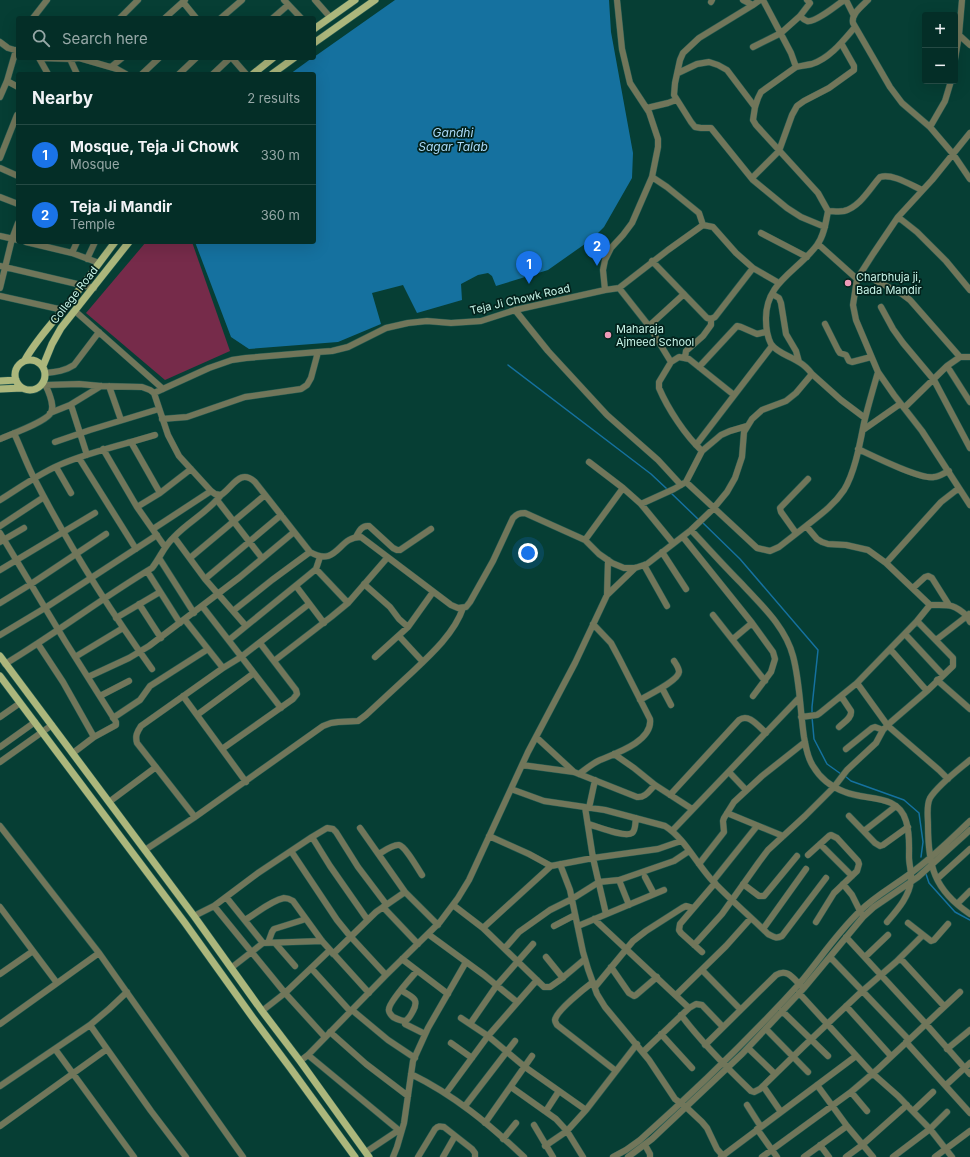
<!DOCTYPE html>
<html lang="en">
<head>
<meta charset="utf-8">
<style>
  body { margin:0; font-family:Inter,sans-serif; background:#0d362f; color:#f1f3f6 }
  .controls { position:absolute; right:12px; top:12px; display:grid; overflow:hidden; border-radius:4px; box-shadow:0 4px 16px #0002 }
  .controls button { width:36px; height:36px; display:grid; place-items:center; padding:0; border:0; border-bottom:1px solid #254a44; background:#042e27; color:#f1f3f6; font:20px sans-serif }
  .you { position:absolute; left:528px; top:553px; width:14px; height:14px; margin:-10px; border:3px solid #fff; border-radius:50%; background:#1a73e8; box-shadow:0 0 0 6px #1a73e833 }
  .badge { display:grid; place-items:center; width:26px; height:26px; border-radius:50%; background:#1a73e8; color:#fff; font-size:13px; font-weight:700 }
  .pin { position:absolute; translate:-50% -33px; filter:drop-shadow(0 1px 2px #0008) }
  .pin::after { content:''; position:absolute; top:21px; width:14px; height:12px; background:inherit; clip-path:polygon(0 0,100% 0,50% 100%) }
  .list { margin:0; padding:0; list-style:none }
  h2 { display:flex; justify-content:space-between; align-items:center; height:52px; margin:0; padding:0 16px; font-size:17px }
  h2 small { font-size:13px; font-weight:400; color:#97a8a7 }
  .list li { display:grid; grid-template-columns:26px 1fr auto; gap:12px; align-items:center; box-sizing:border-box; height:60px; padding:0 16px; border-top:1px solid #254a44 }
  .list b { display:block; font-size:15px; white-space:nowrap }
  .list p { margin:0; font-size:13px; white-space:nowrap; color:#97a8a7 }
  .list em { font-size:13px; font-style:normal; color:#97a8a7 }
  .icon { flex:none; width:22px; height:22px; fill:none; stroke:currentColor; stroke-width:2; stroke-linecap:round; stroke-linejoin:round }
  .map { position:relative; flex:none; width:970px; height:1157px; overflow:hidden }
  .search { position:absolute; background:#042e27; box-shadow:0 4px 16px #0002; left:16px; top:16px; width:300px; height:44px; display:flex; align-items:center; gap:10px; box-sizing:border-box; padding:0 14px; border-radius:4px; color:#97a8a7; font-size:15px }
  .panel { position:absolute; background:#042e27; box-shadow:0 4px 16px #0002; left:16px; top:72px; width:300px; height:172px; border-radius:4px }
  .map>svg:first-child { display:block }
  .green { fill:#762b4a }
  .water { fill:#15719f }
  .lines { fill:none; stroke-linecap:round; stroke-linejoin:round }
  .stream { stroke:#15719f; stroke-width:1.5 }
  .minor-casing { stroke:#255b51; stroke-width:7 }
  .major-casing { stroke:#255b51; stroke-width:8 }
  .minor { stroke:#71765a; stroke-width:6 }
  .major { stroke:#acb77c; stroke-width:7 }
  .poi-dot { fill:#ef9ab8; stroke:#03221c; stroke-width:1.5 }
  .labels { text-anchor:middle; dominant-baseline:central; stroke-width:3.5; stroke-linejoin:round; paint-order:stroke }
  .poi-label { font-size:11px; fill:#c7f3e7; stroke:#03221c; text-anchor:start }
  .street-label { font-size:11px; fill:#c7f3e7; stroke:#03221c }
  .water-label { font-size:12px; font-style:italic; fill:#abdaf9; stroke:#03221c }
</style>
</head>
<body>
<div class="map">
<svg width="970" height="1157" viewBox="0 0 970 1157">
  <rect width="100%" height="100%" fill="#063e34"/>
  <path class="green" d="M146 242H192L230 351 165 380 86 313Z"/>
  <path class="water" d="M395 0H609L611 32 633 153 632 178 604 227 592 239 548 270 496 286 492 276 488 273 478 275 461 284 462 300 417 313 403 285 372 293 381 324 338 342 249 349 231 337 195 242H314V74H290L312 58H314V57Z"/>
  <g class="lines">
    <path class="stream" d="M508 365 651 474 667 489
      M671 493 699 520
      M702 522 740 559 818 650 812 707V713
      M812 717 814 739 827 764 841 774
      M845 776 851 781 904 800 919 813 923 842 921 857
      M926 874 929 883 955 912 970 920"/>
    <defs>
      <path id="minor" d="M284 0 301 18
        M315 0 330 17
        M743 0 753 5 760 0
        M846 0 854 16
        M868 0C862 6 851 14 853 23L890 87 902 103 930 127 953 154 970 179
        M183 2 196 18
        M711 2 712 0
        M753 5 699 38 683 53 680 60 675 83 674 95 691 122 695 127 701 128H711L753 180 787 208 801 217 825 227
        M800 16C802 18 804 20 807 21 815 23 837 5 844 0
        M33 18 47 0
        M120 18 138 0
        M165 18 185 0
        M221 18 242 0
        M273 18 288 5
        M959 35 970 45
        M0 42 8 48 18 51
        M753 47 781 33 800 16 810 3 807 0
        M39 58 48 74
        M40 58 70 59 79 58 117 69 126 74
        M232 58 246 74
        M70 59 77 74
        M955 59 959 35 962 0
        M111 67 122 58
        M796 67C801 66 807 65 812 64 830 58 843 41 855 27
        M678 73 697 64 709 62 718 65 727 70 755 107
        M142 74 159 58
        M179 74 196 58
        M213 74 230 58
        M7 81 18 87
        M0 97 7 81 16 50
        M647 108 668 103 676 100
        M930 127 945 101 951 81
        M970 133 932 180 898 217 873 254 857 279 853 305 856 320 878 372 894 395 922 431 970 505
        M0 158 17 115
        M0 168 18 176
        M652 177 667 187 699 213 703 225
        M752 178 779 151 792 115 797 106 804 101 829 88 854 70V66L841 43
        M0 197 18 204
        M828 211C833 211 839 212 844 211 860 207 870 188 880 177 892 173 911 185 922 190
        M898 217 917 232 946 261 970 290
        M761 233 807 257
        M0 236 18 240
        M26 242 72 253 99 263
        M818 244 857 279
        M72 253 77 242
        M87 259 95 242
        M652 261 707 318 711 319 715 317 753 268
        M0 266 94 288
        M861 273 902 294 910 300 960 357
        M0 288 12 239 18 223
        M619 288 649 326 671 362 659 382V388C668 409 685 435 702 451L721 435 730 431 747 426
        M605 290 603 270 605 260 611 248 623 235 632 223 652 177 658 147V139L649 112 630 83 622 49 617 0
        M772 294 779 298 781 303 786 334 796 351 799 362
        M0 296 63 310
        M881 307 893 329 903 343 934 380 970 448
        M515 310 548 351 607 415 658 460 681 485
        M75 311 163 389
        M825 324 838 350 840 353 846 355 849 361 852 362 871 357
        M649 326 684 294
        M685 358 686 351 703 336 711 325V319
        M671 362 679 357 689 359 734 395
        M947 366 970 402
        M699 367 737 326 741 327 757 334 766 332
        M45 373C56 372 65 371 74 365L99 332
        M812 374 841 400 865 418
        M46 385 79 384 101 386 142 387 150 390 154 393 168 435 179 456 211 491 215 494 221 495C233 487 240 468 255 482L310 552C338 568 338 536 361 537L451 605 458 608 466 607 470 602 493 561 513 518C517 514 519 513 525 513L585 540 599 554 612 563 624 568H635L647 564 691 530 713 509 727 492 735 478 742 457 744 432 752 419 762 410 786 401 796 393 812 374C809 370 804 365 799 362 790 356 777 353 771 344 767 336 766 329 766 320 765 282 797 272 817 245 824 236 826 222 828 211L818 193 756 125 753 120 755 107 758 98 761 92 796 67 791 53 763 0
        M109 386 121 420
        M154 393 209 368 232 360 246 358 318 352
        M71 405 87 455
        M904 408 947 366 960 357H970
        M50 413 70 405 101 386
        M162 419 187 417 245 397 301 389 307 385 311 378 318 352 332 351 348 347 386 328 408 323 427 321 451 323 481 321 515 310 605 290 619 288 668 250 703 225 713 227 736 253 753 268 779 283
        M863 430 900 404
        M14 433C21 448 27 465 35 480 69 546 109 609 152 669
        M0 439C11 434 43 423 50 414 54 409 52 402 50 396 48 391 47 386 43 383
        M55 442 90 430 159 409
        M131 442 155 435
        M696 445 772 346
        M103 449 137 507 165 547
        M858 449C873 456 921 480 934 477 939 477 944 473 949 471
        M79 458 136 549
        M589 462 623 488
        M56 467 71 493
        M686 482 757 548 770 551 779 547 806 526 817 539 822 542 828 544 846 545 868 550 886 563
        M0 500C21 487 41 472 64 463 86 454 109 448 131 442L160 493
        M217 500 262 558
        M641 504 673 543
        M137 507 160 493 191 469
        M0 526 44 497
        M806 526C820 515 834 505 844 490 855 472 860 443 864 423 868 406 873 389 878 372
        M153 529 211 491
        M691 530C708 548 724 566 741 583 761 605 785 626 793 656 800 682 800 710 804 737 806 747 807 757 813 766 820 778 831 787 845 792 866 801 898 793 906 821 910 833 909 845 909 857 909 865 912 873 911 881 909 897 897 910 887 922
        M0 533 65 641 116 722V725L94 737 73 753
        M796 533 781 512 780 508 808 479
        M174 537 205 579 246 626
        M356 537C359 531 362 525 369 526L393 548 397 550H400L431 529
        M683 537 752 623 773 652 775 659 771 672 753 696
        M585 540 623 488 641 504 674 489 686 482 702 451
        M0 542 24 528
        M662 552 686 589
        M159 558 194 613
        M190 558 265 495
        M644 565 667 606
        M316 569 348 603
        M0 570 95 513
        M147 571 180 623
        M205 579 281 515
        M364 584 390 607 399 619 408 627
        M296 586 324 623
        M913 588 925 577 928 576 932 578 949 605
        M607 595 608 560
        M0 603 31 584 106 534
        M139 604 161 638
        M930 605C948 605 953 603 967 616L969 614
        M202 606 281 708
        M233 611 272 580 310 552
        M713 615 765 681
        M116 618 160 592
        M185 620 223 668
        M905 634 943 675
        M0 635 45 608 157 535
        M399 636 423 662
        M733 639 752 623
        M229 640 310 574 316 569 320 557
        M936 640 967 616 970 622
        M38 644 63 682 94 737
        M890 649 927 691
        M75 657 123 628
        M375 657 408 627 433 592
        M274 661 331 617 348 603 387 558
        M5 664C55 634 102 598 152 568 160 558 164 546 174 537 188 522 208 512 221 495
        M88 677 129 658 149 646 240 577 294 532
        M937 680 970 709
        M857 683 888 726 939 770 948 779
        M662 688 671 705
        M100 696 129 681
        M183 696 246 782
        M640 700C648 695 678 681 679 672 679 668 676 664 674 661
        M197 715 254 673
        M0 717 20 703
        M801 717 817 715 820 713 857 683 917 621
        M113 718 140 700 150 686 208 649
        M839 727C844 722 852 718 851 711L841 696
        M536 737 574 772
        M0 747 35 722
        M222 749 293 699 297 694 296 690 260 643
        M846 749 872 728 875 727 883 730
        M614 754 634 768 655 785 692 809
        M970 760C958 770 938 785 930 798 926 806 928 816 928 825 928 866 934 890 970 914
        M0 762 52 725
        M522 765 574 772 637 797C645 798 649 791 655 785
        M729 772 746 790
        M579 774C586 769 593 763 600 760 617 753 653 741 650 719L619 658 611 643 593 624
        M511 789 544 801 605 810 665 826C684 838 695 861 710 878 728 898 749 915 768 934 774 937 776 939 782 936L826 878
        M670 795 739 720C749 713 758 726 766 733
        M109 802 156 767
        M585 807 593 858 606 914
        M589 808 595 780
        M727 813 783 836
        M849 816 875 843 880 846 883 845 908 827
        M195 817 137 743C135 736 137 732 141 726L223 668 241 657 309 604
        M588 824C596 826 625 838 632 833 636 830 635 823 636 818
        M0 826 99 953 243 1157
        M360 828 405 892 438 925
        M672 831 799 698
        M864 831 896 806
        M489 836 529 854 551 866
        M312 837 330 866 367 919
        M820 844 852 876
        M145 850 195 817 323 726 331 723 338 722 358 721 366 715C379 703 393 690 407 677 426 659 454 635 463 608
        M291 851 337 920 350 936 386 975
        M379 854C384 851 393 844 399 845 405 846 418 869 422 875
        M808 855 829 836 831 835 837 838 858 861 859 864 857 871 834 893 816 922
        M560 864 570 890 583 952 588 969 597 994 605 1007 649 1060 675 1099 686 1107 702 1122 707 1128 717 1149 724 1157
        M699 864 724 832 723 821 724 818 734 802 762 776 805 742
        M645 877 654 894
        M937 879 970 849
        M619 880 629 905
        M713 881 757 826
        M743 884 759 896H764L797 856
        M843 884 852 895 861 913
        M226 897 263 943
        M957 904 970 891
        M453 905 483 928 544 987H550L560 980 585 959
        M214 906 285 993 325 1037
        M0 907 57 983
        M383 907 418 944
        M194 916 214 906 258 873 312 837 327 828 333 829 336 832 358 867 386 904
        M594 919 689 1008
        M245 920C257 913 270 901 284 898 287 898 290 899 293 901L322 941 369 993
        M908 923 931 941 934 940 948 924
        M554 926 575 915
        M578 926 664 890
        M483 928 551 866 593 858 658 849 681 841
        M763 929 806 869
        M428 934 484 975 517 1002
        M846 937 926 1024 970 1074
        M268 943 272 932 274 929 306 919
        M275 943 295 966
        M694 945 722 914 759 862 768 850 805 816 834 787 847 770 876 743 883 730 891 722 927 691 953 666V658L917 621 930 605 886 563 941 502 959 488
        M505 948 519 932 550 910 572 899 599 882 619 880 674 861 689 851
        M702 952 681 933 679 930 680 924 715 883
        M333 954 376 912 405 892
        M546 957 563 978
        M830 957 909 1040
        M865 957 888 935
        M900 958 944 1006
        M402 959 448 994
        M611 967 629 993 634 996 636 995 657 977
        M231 968 263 943 322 941
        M311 968 350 1011
        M702 970 740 1009
        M0 974 33 951
        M593 982C585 988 556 1011 555 1020 555 1022 556 1023 557 1025L616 1071
        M595 987 633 941 646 931 682 908 686 906 693 908
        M401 990C411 997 420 998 413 1011 411 1015 409 1019 405 1021 401 1021 397 1019 393 1017 391 1015 388 1012 389 1009 389 1002 411 978 417 971
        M799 993 872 1073 898 1096 930 1129 952 1157
        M676 995 726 946 751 918
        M846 1006 891 1056
        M352 1010 388 1040 415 1058
        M262 1011 285 993 330 950
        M782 1011 828 1056
        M681 1015C702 1043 726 1067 751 1091L754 1092 760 1089 804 1046 859 994 896 962 923 935
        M461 1018 488 1036 525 1067 586 1110
        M0 1024 99 953
        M405 1024 425 1034
        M470 1024 497 985 533 944
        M90 1025 151 1111 186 1157
        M766 1029 808 1072
        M330 1032 366 1064 408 1096
        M661 1034 692 1068
        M906 1042 970 1113
        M451 1043 472 1058
        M705 1045 776 975C787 968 793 978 801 986
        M748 1048 775 1074
        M55 1049 134 1157
        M947 1049 970 1030
        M643 1052 689 1008 696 1004 702 1005 723 1027
        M308 1055 401 1132
        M300 1061 308 1055 386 975 440 922 458 898 469 880 528 752 575 663 607 595 635 568
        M411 1074C454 1095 489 1124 524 1157
        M817 1085 847 1126 873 1157
        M946 1085 970 1063
        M0 1086 90 1025 109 1009 127 992
        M763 1086 781 1112
        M511 1087 556 1119 567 1131 583 1157
        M851 1092 867 1111
        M446 1093 488 1036 537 980
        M747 1105 761 1127
        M465 1106 515 1041
        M546 1111 559 1091
        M913 1111 933 1092
        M485 1123 532 1056
        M534 1125 553 1157
        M0 1126 107 1049
        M757 1129 777 1157
        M503 1139 516 1123
        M645 1145 650 1154V1157
        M820 1145 829 1157
        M545 1146 567 1131 586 1110 637 1044
        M366 1152 399 1130
        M393 1157 397 1147 404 1123 413 1061 428 1028 466 962
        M418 1157 435 1129C438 1126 440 1126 444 1127L472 1149 475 1153V1157
        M443 1157 455 1136
        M613 1157 626 1150 640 1140C696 1090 750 1038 800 983 820 959 837 933 860 911 875 896 894 886 911 873 932 858 951 839 970 821
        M628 1157 652 1139 742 1054 804 988 863 917 874 907 918 877 970 830
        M721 1157 856 1056
        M762 1157 851 1092 878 1069 960 992
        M804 1157 847 1126
        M846 1157 861 1146 907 1105
        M893 1157 930 1129 947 1112
        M935 1157 970 1131"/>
      <path id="major" d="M314 29 355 0
        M314 43 375 0
        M253 74 273 58
        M272 74 294 58
        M15 375a15 15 0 1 1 30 0a15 15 0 1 1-30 0Z
        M25 360C36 340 53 322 68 304 84 284 99 263 115 242
        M43 366 52 344 61 328 129 242
        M0 381 16 380
        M0 389 22 388
        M0 656 194 916 262 1011 300 1061 369 1157
        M0 676 185 923 253 1018 291 1069 355 1157"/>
    </defs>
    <use href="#minor" class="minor-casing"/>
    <use href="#major" class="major-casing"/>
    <use href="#minor" class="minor"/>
    <use href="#major" class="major"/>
  </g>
  <g class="poi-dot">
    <circle cx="848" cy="283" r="4"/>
    <circle cx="608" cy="335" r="4"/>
  </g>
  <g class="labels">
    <g class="poi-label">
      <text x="856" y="277">Charbhuja ji,<tspan x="856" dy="13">Bada Mandir</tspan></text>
      <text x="616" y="329">Maharaja<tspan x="616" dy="13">Ajmeed School</tspan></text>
    </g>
    <g class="street-label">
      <text transform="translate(74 295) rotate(-52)">College Road</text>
      <text transform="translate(520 299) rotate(-13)">Teja Ji Chowk Road</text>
    </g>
    <g class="water-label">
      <text x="453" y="132">Gandhi<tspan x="453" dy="14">Sagar Talab</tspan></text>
    </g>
  </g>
</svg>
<div class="controls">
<button>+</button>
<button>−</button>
</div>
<div class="you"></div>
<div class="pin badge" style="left:529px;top:284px">1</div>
<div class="pin badge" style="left:597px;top:266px">2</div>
<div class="search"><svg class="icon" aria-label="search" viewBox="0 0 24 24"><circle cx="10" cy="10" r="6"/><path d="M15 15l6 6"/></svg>Search here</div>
<section class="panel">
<h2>Nearby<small>2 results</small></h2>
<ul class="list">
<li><span class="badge">1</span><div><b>Mosque, Teja Ji Chowk</b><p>Mosque</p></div><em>330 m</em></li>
<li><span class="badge">2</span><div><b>Teja Ji Mandir</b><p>Temple</p></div><em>360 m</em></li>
</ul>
</section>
</div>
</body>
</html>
